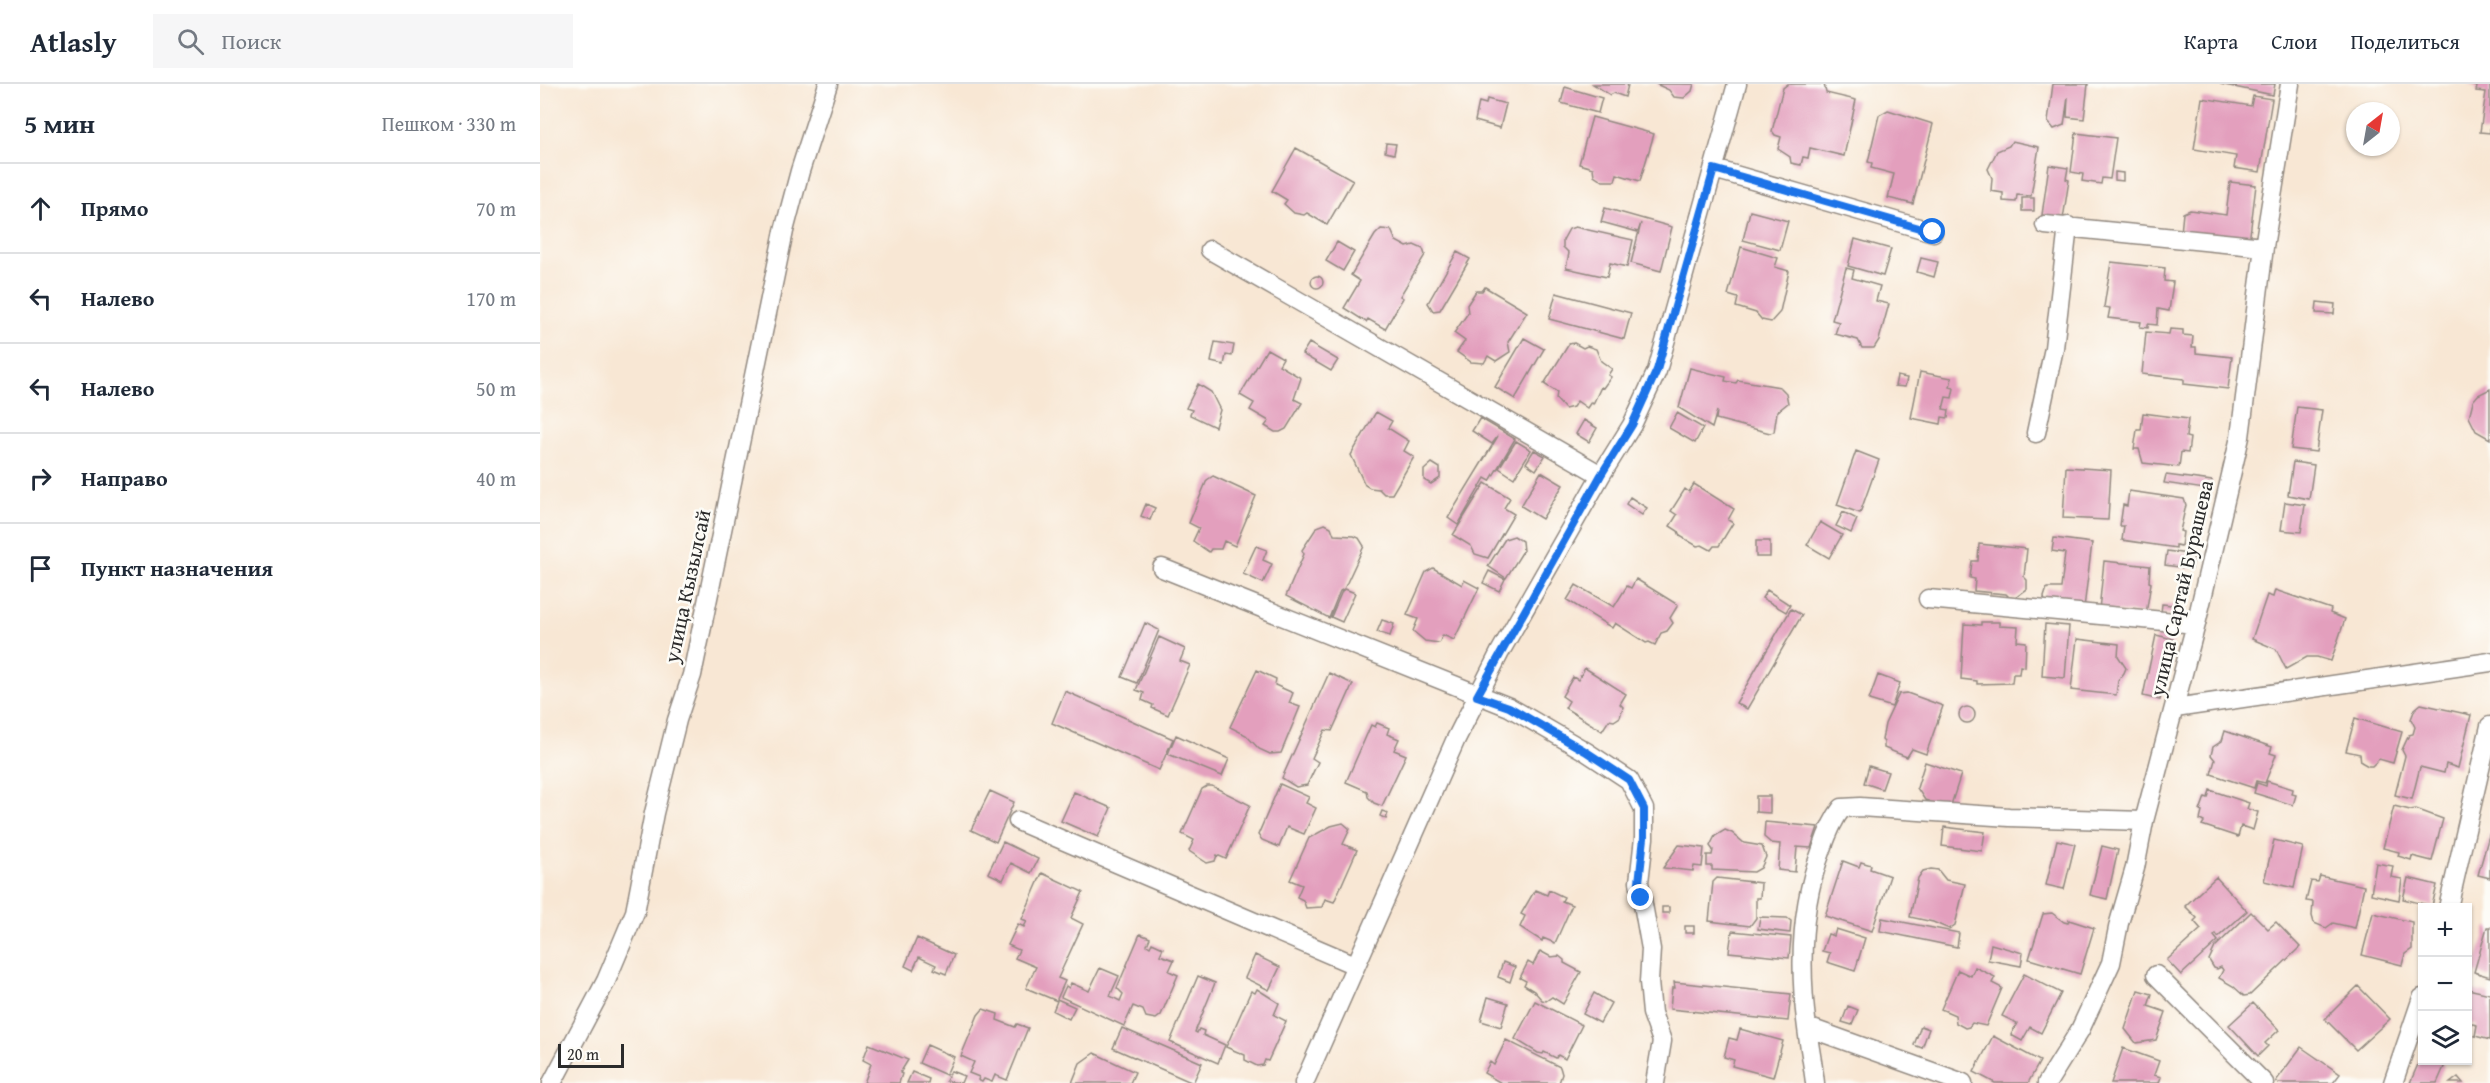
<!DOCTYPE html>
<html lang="ru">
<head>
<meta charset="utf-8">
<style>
  body { margin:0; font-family:"Gentium Book Plus",serif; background:#f6f6f7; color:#1f2937 }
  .controls { position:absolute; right:18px; bottom:18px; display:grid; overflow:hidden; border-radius:0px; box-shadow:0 2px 4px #0004 }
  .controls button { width:54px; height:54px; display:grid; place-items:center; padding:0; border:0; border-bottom:2px solid #e0e1e3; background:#fff; color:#1f2937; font:30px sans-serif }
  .compass { position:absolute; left:1806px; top:18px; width:54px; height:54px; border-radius:50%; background:#fff; box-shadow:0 2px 4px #0004; rotate:31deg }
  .scale { position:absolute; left:18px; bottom:15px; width:66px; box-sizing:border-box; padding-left:6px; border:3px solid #2b2b2b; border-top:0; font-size:16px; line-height:21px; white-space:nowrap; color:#2b2b2b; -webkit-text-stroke:4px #fdfcf7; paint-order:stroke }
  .stop { position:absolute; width:18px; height:18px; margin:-14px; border:4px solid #1a73e8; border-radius:50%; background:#fff }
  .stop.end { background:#1a73e8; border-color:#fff; box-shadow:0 2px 6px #0008 }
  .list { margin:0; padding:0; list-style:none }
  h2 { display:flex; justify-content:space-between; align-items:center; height:78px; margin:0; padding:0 24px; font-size:26px }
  h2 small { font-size:20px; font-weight:400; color:#747a83 }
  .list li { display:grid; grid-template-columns:39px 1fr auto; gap:18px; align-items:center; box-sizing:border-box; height:90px; padding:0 24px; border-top:2px solid #e0e1e3 }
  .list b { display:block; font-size:22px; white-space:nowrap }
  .list em { font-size:20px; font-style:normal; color:#747a83 }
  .icon { flex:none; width:33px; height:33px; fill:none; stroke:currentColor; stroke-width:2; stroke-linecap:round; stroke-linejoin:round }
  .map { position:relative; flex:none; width:1950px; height:999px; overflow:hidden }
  header { display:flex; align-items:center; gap:36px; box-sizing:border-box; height:84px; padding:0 30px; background:#fff; border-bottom:2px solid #e0e1e3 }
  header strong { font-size:28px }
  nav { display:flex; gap:33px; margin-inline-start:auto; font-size:21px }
  .search { width:420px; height:54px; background:#f6f6f7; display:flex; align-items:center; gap:15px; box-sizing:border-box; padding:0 21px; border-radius:0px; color:#747a83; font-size:22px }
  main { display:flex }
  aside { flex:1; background:#fff }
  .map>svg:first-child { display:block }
  .building { fill:#e39fbd }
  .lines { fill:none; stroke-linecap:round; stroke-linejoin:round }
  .minor-casing { stroke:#928980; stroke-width:21 }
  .minor { stroke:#fff; stroke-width:18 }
  .route { stroke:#1a73e8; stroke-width:8 }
  .labels { text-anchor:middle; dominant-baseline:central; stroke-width:5; stroke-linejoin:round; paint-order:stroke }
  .street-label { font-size:21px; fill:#2b2b2b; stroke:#fdfcf7 }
</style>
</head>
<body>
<header>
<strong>Atlasly</strong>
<div class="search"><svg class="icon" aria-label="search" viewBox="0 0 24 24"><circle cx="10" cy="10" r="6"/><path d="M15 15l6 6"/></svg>Поиск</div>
<nav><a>Карта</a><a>Слои</a><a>Поделиться</a></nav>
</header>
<main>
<aside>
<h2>5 мин<small>Пешком · 330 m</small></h2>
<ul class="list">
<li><svg class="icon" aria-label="ahead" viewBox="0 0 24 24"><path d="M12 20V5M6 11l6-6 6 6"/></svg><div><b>Прямо</b></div><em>70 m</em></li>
<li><svg class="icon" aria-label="left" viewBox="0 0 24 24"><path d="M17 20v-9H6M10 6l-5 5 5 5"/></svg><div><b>Налево</b></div><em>170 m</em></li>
<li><svg class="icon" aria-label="left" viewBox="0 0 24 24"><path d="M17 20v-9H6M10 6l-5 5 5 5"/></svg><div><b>Налево</b></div><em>50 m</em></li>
<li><svg class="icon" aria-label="right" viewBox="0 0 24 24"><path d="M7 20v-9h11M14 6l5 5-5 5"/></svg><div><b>Направо</b></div><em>40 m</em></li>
<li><svg class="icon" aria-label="arrive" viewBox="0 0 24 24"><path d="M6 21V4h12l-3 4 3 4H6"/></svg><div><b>Пункт назначения</b></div></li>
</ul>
</aside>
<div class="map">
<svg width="1950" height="999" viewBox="0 0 1950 999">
  <rect width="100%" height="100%" fill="#fdfcf7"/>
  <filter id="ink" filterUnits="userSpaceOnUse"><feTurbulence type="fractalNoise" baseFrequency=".0167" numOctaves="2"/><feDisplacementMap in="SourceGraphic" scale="12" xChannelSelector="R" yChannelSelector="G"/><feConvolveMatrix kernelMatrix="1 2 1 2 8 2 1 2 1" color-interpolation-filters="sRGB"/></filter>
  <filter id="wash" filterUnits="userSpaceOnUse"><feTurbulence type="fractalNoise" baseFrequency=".008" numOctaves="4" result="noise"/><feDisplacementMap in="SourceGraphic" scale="24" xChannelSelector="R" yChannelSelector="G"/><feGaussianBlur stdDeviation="1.35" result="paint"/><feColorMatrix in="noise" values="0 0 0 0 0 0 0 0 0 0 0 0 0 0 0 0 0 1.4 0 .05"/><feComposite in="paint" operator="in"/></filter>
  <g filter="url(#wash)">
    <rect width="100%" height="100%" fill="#f8e7d4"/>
    <g id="blocks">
      <path class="building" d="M1053 0H1086L1088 1 1085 13 1074 9 1070 11Z
        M1116 0H1154L1152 7 1144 14 1134 13 1129 6Z
        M1248 0H1284L1286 9 1316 16 1304 72 1270 64 1268 74 1263 73 1261 81 1251 79 1250 73 1238 65 1241 53 1235 51 1232 47 1243 4Z
        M1513 0H1548L1544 35 1527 33 1528 13 1524 41 1514 45 1508 38Z
        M1680 0H1735L1733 11Z
        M1928 0H1950V49L1940 48 1946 8 1936 7 1937 3Z
        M1025 3 1062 14 1058 29 1021 19Z
        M1713 12 1732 15 1720 88 1694 84 1696 72 1654 65 1662 14 1711 22Z
        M947 15 966 20 960 44 935 37 939 18 946 20Z
        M1348 26 1393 40 1373 120 1348 114 1354 90 1331 84 1332 79 1328 78 1339 31Z
        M1052 33 1114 50 1100 97 1077 90 1075 97H1063L1054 91 1053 84 1039 80Z
        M1536 49 1576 54 1570 95 1562 94 1561 100 1542 97 1543 90 1531 88Z
        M1472 57 1499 63 1491 112 1477 111 1476 118 1463 117V109L1451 107 1452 94 1448 85 1457 67 1469 62Z
        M846 59 856 60 854 70 845 68Z
        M756 64 813 96 787 141 767 129 764 131 754 129 744 120 747 116 732 107Z
        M1509 81 1528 84 1526 95 1529 96 1523 135 1502 131Z
        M1575 88 1583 89V97L1575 96Z
        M1690 98 1716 101 1709 159 1641 149 1643 129 1650 126 1686 131Z
        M1482 114H1494V127H1482Z
        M1065 124 1132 143 1121 187 1091 179 1101 139 1098 148 1061 138Z
        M1210 127 1248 137 1240 166 1203 156Z
        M1035 143 1093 156 1087 183 1070 179 1067 193 1026 184 1029 169 1023 163V156L1029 145Z
        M841 145 851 146 856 157 867 163 874 161 883 165 885 171 860 212 863 214 845 245 828 235 826 238 804 224 820 197 811 191 835 151Z
        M1315 155 1351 165 1343 192 1308 182Z
        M797 158 814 168 803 187 786 177Z
        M1201 163 1238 174 1235 183 1249 187 1240 228 1231 238 1222 236 1216 229 1196 223 1198 214 1188 211Z
        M917 168 930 175 900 226 893 227 888 219Z
        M1381 174 1398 178 1394 193 1377 188Z
        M1571 178 1625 184 1624 197 1633 198 1629 227 1618 225 1617 241 1608 240V244L1600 243 1601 238 1568 234 1570 224 1564 223Z
        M1306 184 1314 186 1312 194 1340 202 1336 217 1349 220 1339 256 1334 264H1322L1318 256 1295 250 1299 238 1292 236Z
        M771 198a6 6 0 1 1 12 0a6 6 0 1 1-12 0Z
        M945 203 987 228 968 258 970 268 956 277 948 272 944 279 931 278 917 268 925 257 914 249 928 229 927 221 936 207H942Z
        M1016 209 1091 229 1084 255 1009 235Z
        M1777 218 1795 220 1794 230 1776 229Z
        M1630 245 1643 246V251L1653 252 1652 263H1656V269L1692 273 1688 305 1644 300V295L1602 290 1606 248 1629 250Z
        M984 254 1004 265 975 315 955 303Z
        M675 258 694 261 692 272 686 271 684 281 671 278Z
        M769 259 798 276 791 287 762 270Z
        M1034 259 1043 264 1047 262 1056 265 1061 277 1072 285 1068 291 1071 293 1063 304 1061 303 1053 320 1051 318 1047 324 1037 317 1033 323 1025 325 1016 315 1017 308 1004 300 1029 260Z
        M727 265 743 274 739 281 761 294 754 315 762 319 746 345 740 348H735L725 342 729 337 710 326 714 319 700 311Z
        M1150 284 1186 293 1185 297 1196 299 1198 296 1240 303 1246 309 1248 319 1237 328 1234 348 1230 349 1176 335 1177 327 1172 344 1139 324Z
        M1380 288 1412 294 1410 303 1414 304 1412 314 1406 313 1403 325 1409 326 1408 334 1402 333 1401 340 1371 334Z
        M1357 292 1367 294 1365 303 1355 302Z
        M658 300 671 308 680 326 675 343 650 331 652 326 646 324Z
        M1950 305V355L1936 347 1929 333 1933 317 1938 311Z
        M1757 323 1782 326 1776 368 1751 365Z
        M836 328 852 337 848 344 869 357 864 367 874 373 852 410H844L839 405 830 404 825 401 811 371Z
        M1137 329 1163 344 1155 359 1129 344Z
        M1603 329 1648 335 1646 353 1650 354 1648 369 1641 368 1639 383 1603 379 1599 365H1594L1597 346H1601Z
        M940 334 975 355 950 397 945 394 918 441 908 434 958 352 952 360 932 347Z
        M1044 336 1057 344 1049 358 1036 350Z
        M976 357 991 366 974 394 959 384Z
        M994 366 1005 372 996 386 986 379Z
        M1316 367 1339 376 1320 429 1297 421Z
        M1753 378 1774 381 1769 415 1748 411Z
        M892 379 900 384V394L891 400 884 396V386Z
        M1526 383 1571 386 1568 436 1523 434Z
        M1001 388 1023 401 1002 435 981 422Z
        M1626 391 1672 397 1671 406 1624 399Z
        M673 392 716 412 695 462 684 457 681 465H671L669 468 653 457 659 444 649 439 667 396Z
        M945 399 970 414 964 424 974 430 948 474 935 470 931 462 913 451Z
        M1154 400 1194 425 1188 436 1193 439 1179 462H1174L1171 466 1162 461 1157 462 1140 452 1138 447 1130 442 1137 431 1131 427 1145 405 1149 408Z
        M1589 407 1644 415 1646 421 1640 447 1643 448 1641 462 1636 461V464L1582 456 1584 442H1580L1583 421 1587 422Z
        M1090 413 1107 424 1102 431 1086 420Z
        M1745 418 1765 421 1761 448 1741 446Z
        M606 420 615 424 610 436 601 432Z
        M1303 428 1317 435 1311 449 1296 442Z
        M1280 438 1302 451 1289 474 1267 461Z
        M785 440 791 443 794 451 814 452 819 454 824 462 804 505 800 507 789 534 746 512 764 470 762 466 777 443Z
        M974 452 982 457 983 467 966 494 948 482 965 455Z
        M1514 454 1552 459 1544 524 1505 519 1504 513 1507 504H1521L1525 469 1512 467Z
        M1216 457H1230V473H1216Z
        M1439 460 1487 465 1484 493 1487 496V505L1475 514 1469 513 1466 510 1434 507 1435 495 1430 494 1432 477H1438Z
        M716 462 727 466 723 476 732 480 723 499 703 490Z
        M1627 467 1654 471 1652 485 1625 481Z
        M1564 477 1610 482 1609 498 1611 499 1606 530 1559 526Z
        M893 484 922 501 924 496 939 504 914 556 903 551 899 559 885 557 873 547 878 535 867 531 886 488Z
        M949 487 965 495 959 507 943 499Z
        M1096 495 1138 521 1130 534 1133 539 1127 547 1121 549 1115 561 1109 558 1106 559 1075 539 1072 544 1027 516 1036 501 1074 523 1087 502 1091 504Z
        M805 505 815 509 802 538 791 533 802 507Z
        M1227 506 1250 521 1246 528 1222 514Z
        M1735 506 1791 525 1790 529 1805 535 1791 577 1777 573H1767L1746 585 1736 565 1712 555 1727 511 1733 513Z
        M1622 520 1641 522 1640 532 1621 529Z
        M1251 525 1262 531 1207 625 1196 619Z
        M842 536 854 540 850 552 837 548Z
        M1441 538H1459V542L1478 543 1477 557 1486 558 1485 583 1480 582 1479 590H1473L1472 599 1437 600V597L1421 595 1424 540 1441 541Z
        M605 539 619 546 597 599 582 593Z
        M1505 540 1529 542 1525 594 1502 592Z
        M1616 551 1633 555 1620 616 1603 612Z
        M619 553 645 565 640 577 650 581 628 631 612 624 613 621 602 616 604 609 596 606Z
        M1537 555 1579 560 1578 572 1586 584 1584 589 1578 597 1576 611 1531 606Z
        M1045 584 1086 610 1080 620 1083 623 1080 633 1074 637 1069 636 1062 647 1025 624 1029 617 1022 612 1033 593 1038 596Z
        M717 586 736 595 735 601 753 609 749 619 760 623 741 669 730 670 719 665 706 651 690 643Z
        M789 589 813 600 792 647 785 646 772 674 778 678 767 701 756 703 742 694Z
        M1338 591 1360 599 1352 623 1329 616Z
        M525 607 633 655 619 686 512 639Z
        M1367 609 1403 622 1386 670 1372 665 1367 673 1344 664V658L1342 656 1345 640 1359 610Z
        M1881 620 1931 631 1918 684 1906 680 1904 689 1880 683 1872 715 1855 711 1865 672 1862 666 1869 651 1873 650 1875 643 1871 635 1875 625Z
        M1419 631a8 8 0 1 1 16 0a8 8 0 1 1-16 0Z
        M1815 634 1862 648 1853 679 1839 675 1832 682H1828L1821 678 1820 670 1806 667Z
        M837 639 849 644 847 650 859 655 854 666 866 671 842 722 834 719 828 713 827 707 806 698 831 641 835 643Z
        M1685 647 1732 663 1730 669 1736 671 1725 699 1716 697 1714 704 1671 690 1675 676 1671 671 1673 663 1682 657Z
        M636 651 689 675 682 692 628 670Z
        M1385 678 1421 690 1410 724 1385 716 1377 704Z
        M1329 682 1348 688 1342 705 1324 699Z
        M1727 697 1753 705 1752 710 1756 711 1753 721 1714 709 1717 699 1726 702Z
        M740 700 769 713 766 719 776 724 764 750 747 743 739 763 722 756 718 751Z
        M667 702H672L710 721 686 775 677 771 675 777 667 779 649 767 654 756 642 750 662 705Z
        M1670 706 1709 719 1707 725 1718 728 1713 746 1701 742 1698 753 1662 741 1664 738 1660 736 1662 728 1660 727 1665 713 1668 714Z
        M450 707 474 718 456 758 431 746Z
        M534 708 571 724 558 753 521 737Z
        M1216 712H1230V729L1216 728Z
        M1854 722 1870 726 1876 725 1903 735 1892 777 1872 772 1871 776 1858 772 1859 768 1843 764Z
        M842 727 848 729 846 735 840 732Z
        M1225 738 1278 743 1271 764 1257 763 1255 788 1238 786 1240 760 1231 759 1224 753Z
        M803 739 810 745 803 760 817 766 794 818 785 815 782 823 766 824 763 816 757 813 762 801 750 796 769 754 791 742Z
        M1404 743 1445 748 1442 767 1402 762Z
        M1185 746 1192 749 1204 759 1222 762 1226 773 1221 784 1214 788 1172 786V782H1167V771H1172L1173 766 1170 762 1175 752Z
        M1950 748V794L1938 791Z
        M1517 756 1535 760 1524 805 1506 801Z
        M1734 756 1763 763 1754 804 1724 797Z
        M463 758 498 775 491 789 471 779 463 796 448 789Z
        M1139 761 1164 764 1162 783 1154 782 1153 787 1123 784Z
        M1562 762 1578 766 1567 815 1550 811Z
        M1303 777 1319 783 1321 778 1331 781 1330 785 1350 792 1332 847 1285 832Z
        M1836 779 1853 782 1851 793 1862 795 1859 816 1831 810Z
        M1391 785 1398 786 1406 796 1425 800 1415 841 1409 845 1393 838 1370 833 1378 794 1383 787Z
        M502 789 543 808 531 834 543 840 518 894 525 897 517 915 535 923 529 935 513 927 517 917 486 904 496 883 475 874 479 866 468 861 478 840 484 843 487 837 482 835Z
        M1780 792 1824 802 1815 844 1793 839 1786 844 1774 839 1772 832 1773 818 1766 817 1771 797 1778 798Z
        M1676 793 1707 827 1678 853 1676 850 1674 852 1678 857 1641 891 1627 876 1661 845 1654 837 1657 834 1645 822Z
        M1177 794 1221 799 1220 814H1216V834L1210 842 1169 837 1173 798Z
        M1868 794 1897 801 1892 822 1863 815Z
        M995 806 1007 811 1009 806 1024 813 1022 817 1032 821 1015 859 1003 854 1002 857 980 843 985 832 981 830Z
        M1122 823H1129V829H1122Z
        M1711 828 1728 845 1736 838 1760 863 1710 911 1704 912 1693 902 1679 894 1683 886 1681 883 1677 885 1674 884 1669 876 1675 863Z
        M1512 829 1524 838 1528 839 1529 836 1554 844 1540 890 1489 875 1503 830Z
        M1833 829 1872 838V865L1865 870 1862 881 1822 871Z
        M1220 833 1247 834 1251 837 1250 849 1218 845Z
        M1342 834 1419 849 1417 863 1340 847Z
        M1145 842H1154V849H1145Z
        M1947 843H1950V893L1934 888Z
        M1296 845 1325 854 1315 887 1287 878 1290 869 1282 867 1288 850 1294 852Z
        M1192 847 1251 853 1249 874 1189 868Z
        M600 850 610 854 607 861 610 863 612 859 623 864 620 871 634 876 629 887 638 891 621 931 616 935 606 933 603 926 593 922 584 942 521 913 526 902 529 904 531 899 549 907 560 884 579 892 570 912 580 917 583 910 577 904Z
        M377 854 414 871 406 890 394 885 396 881 379 873 373 886 365 882Z
        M1451 860 1483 869 1481 882 1448 876Z
        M1000 867 1011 873 1019 872 1024 876V879L1041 888 1023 920 1012 913 1006 917 1002 916 994 907 984 901 986 897 980 894 988 878 993 881Z
        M715 871 740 883 729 906 705 894Z
        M963 878 975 883 970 898 958 893Z
        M1435 883 1455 893 1452 899 1462 904 1446 942 1432 939 1429 943 1425 944 1416 939 1415 931 1401 925 1418 886 1431 892Z
        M1484 890 1521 909 1501 949 1490 943 1482 957 1471 951 1477 939 1462 932Z
        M658 892 675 899 655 948 657 949 659 945 664 947 663 951 685 961 678 979 630 958Z
        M1134 898 1251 910 1248 937 1130 925 1132 904H1135Z
        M1818 902 1850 935 1816 966 1785 935Z
        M717 905 739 919 734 931 746 937 728 977 725 976 723 981 717 982 705 976V971L686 963 711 907 715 909Z
        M1928 905 1950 910V956L1935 952 1937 941 1928 939Z
        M1598 906 1612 910 1608 922 1626 928 1616 956 1596 959 1585 945Z
        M1054 909 1071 919 1060 939 1043 930Z
        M948 913 968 919 961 943 941 937Z
        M995 917 1042 941 1025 975 1018 971 1016 974 1004 968 1003 970 998 969 975 955Z
        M1713 919 1739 946 1725 959 1728 962 1718 972 1689 941Z
        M1308 922 1318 926 1312 941 1302 938Z
        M443 925 458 930 457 936 475 943 477 940 488 944 467 996 455 991 452 998 444 995 442 998 438 996 439 993 429 989 434 978 421 972 438 931Z
        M1381 942 1389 945 1382 964 1374 961Z
        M582 944 662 979 653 999 573 964Z
        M1200 945 1243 957 1233 993 1192 982 1194 976 1184 973 1189 954 1197 956Z
        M1453 952 1500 977 1488 999H1455L1434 988Z
        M966 956 1020 983 1022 990 1019 999H961L944 989 950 978 954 981Z
        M329 960 368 976 360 989 362 990 359 999H324L331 980 323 976Z
        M387 961 414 973 406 991 379 979Z
        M1761 963 1800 990 1793 999H1739L1736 997Z
        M1583 964 1619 977 1614 991 1621 993 1619 999H1571Z
        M554 969 595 988 590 999H532L540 979Z
        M1882 971V976H1901L1904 983 1897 999H1870Z
        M411 987 424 992 421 999 406 997Z
        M372 988 389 995 388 999H367Z
        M1918 993 1923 999H1910Z"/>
    </g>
  </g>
  <g filter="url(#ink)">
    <use href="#blocks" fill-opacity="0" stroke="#928980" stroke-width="1.5"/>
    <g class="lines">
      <defs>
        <path id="minor" d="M1174 85 1393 148
          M1505 141 1724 163
          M670 166 1061 391
          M1496 349 1514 264 1528 142
          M622 484 969 623 1045 667 1089 696 1104 725V754L1099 798 1111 865 1109 898 1112 929 1122 957 1115 999
          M1388 515 1656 540
          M1635 624 1950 578
          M478 737 815 881
          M1908 824 1950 642
          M1616 891 1724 999
          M1267 943 1423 999
          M12 999 66 897 95 828 114 729 137 636 152 591 244 147 260 87 288 0
          M764 999 915 657 960 568 1061 391 1092 341 1117 287 1197 0
          M1275 999C1273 980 1269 962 1267 944 1259 884 1260 822 1282 765 1287 750 1292 737 1302 724L1320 723 1469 733 1604 737
          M1507 999 1540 946 1571 879 1579 839 1595 784 1604 737 1656 540 1700 353 1724 163 1750 0
          M1853 999 1882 914"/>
      </defs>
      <use href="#minor" class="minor-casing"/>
      <use href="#minor" class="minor"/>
    </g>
  </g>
  <g class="lines" filter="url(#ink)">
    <path class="route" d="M1101 814 1099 798 1104 754V725L1089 696 1045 667 969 623 937 612 1061 391 1092 341 1117 286 1174 85 1393 148"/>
  </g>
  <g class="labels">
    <g class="street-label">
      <text transform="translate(147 502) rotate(-78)">улица Кызылсай</text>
      <text transform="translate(1641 504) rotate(-77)">улица Сартай Бурашева</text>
    </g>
  </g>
</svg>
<div class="controls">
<button>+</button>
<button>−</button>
<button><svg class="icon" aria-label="layers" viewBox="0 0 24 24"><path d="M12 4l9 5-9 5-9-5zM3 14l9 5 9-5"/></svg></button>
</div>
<svg class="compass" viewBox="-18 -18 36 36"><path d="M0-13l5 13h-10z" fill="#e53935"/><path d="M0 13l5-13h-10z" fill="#747a83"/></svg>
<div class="scale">20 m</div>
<div class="stop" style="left:1393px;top:148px"></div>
<div class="stop end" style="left:1101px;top:814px"></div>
</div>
</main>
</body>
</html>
